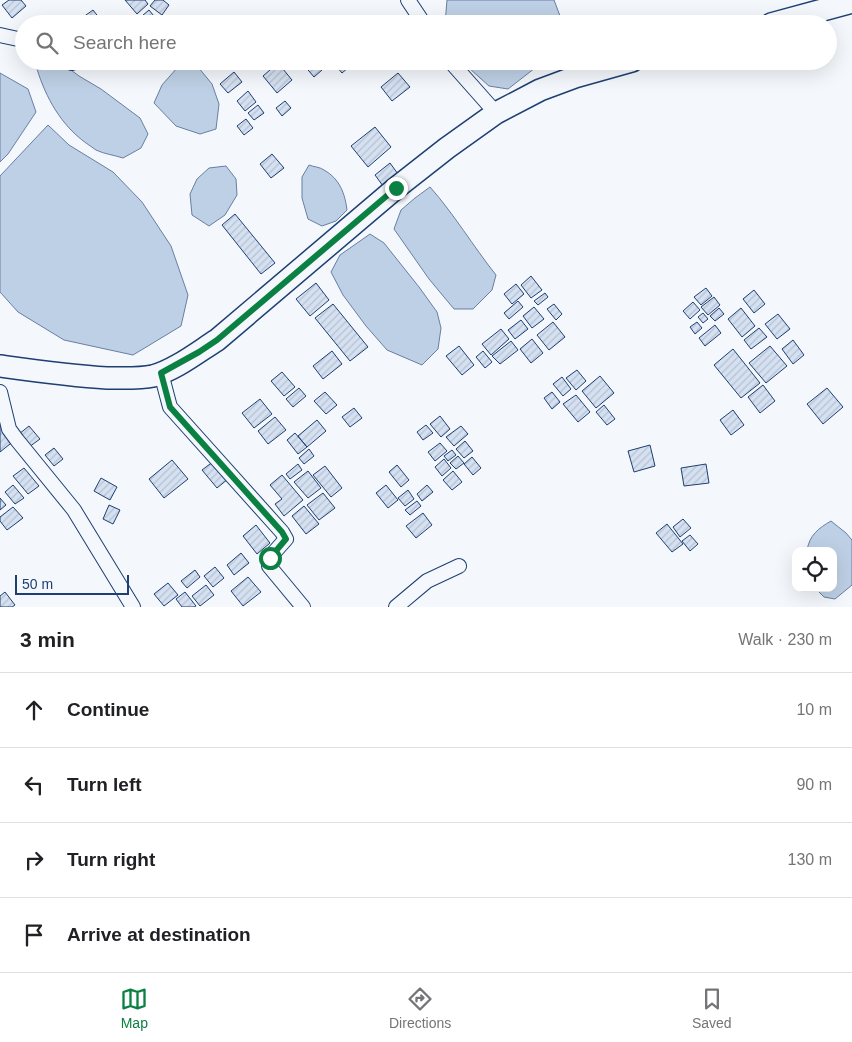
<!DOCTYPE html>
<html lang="en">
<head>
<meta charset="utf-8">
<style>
  body { margin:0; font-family:Helvetica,sans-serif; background:#f6f6f6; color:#202124 }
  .controls { position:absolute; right:15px; bottom:15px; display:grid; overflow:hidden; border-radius:10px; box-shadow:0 5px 20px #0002 }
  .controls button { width:45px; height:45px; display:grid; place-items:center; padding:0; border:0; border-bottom:1px solid #e0e0e0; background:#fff; color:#202124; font:25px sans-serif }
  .scale { position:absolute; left:15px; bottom:12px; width:114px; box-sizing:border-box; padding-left:5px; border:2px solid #1d3f73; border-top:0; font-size:14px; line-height:18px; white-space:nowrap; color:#1d3f73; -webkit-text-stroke:4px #f4f7fb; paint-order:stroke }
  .stop { position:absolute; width:15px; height:15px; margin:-11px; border:4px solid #0b8043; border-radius:50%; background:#fff }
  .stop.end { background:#0b8043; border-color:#fff; box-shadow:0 1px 5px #0008 }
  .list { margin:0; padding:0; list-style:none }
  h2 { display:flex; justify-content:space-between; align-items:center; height:65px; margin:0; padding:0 20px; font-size:21px }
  h2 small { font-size:16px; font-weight:400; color:#757577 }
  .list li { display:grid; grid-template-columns:32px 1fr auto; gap:15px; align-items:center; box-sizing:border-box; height:75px; padding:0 20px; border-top:1px solid #e0e0e0 }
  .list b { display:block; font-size:19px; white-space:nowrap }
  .list em { font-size:16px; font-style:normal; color:#757577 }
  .icon { flex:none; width:28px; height:28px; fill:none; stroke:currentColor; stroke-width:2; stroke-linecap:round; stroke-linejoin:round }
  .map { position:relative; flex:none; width:852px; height:607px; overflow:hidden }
  .search { position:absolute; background:#fff; box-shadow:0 5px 20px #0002; left:15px; right:15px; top:15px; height:55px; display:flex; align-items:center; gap:12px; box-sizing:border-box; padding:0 18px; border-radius:28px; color:#757577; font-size:19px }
  .sheet { height:365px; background:#fff }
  nav { display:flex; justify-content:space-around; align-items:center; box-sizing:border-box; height:70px; border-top:1px solid #e0e0e0; background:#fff; font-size:14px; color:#757577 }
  nav a { display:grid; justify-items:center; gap:2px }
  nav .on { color:#0b8043 }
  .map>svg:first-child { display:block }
  .water { fill:#bed0e5; stroke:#687fa3 }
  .building { fill:url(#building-hatch); stroke:#1d3f73 }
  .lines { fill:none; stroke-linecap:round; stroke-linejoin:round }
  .street-casing { stroke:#1d3f73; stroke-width:16 }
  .primary-casing { stroke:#1d3f73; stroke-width:24 }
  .street { stroke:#f4f7fb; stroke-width:14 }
  .primary { stroke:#f4f7fb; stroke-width:21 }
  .route { stroke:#0b8043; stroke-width:6 }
</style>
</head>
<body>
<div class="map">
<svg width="852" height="607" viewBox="0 0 852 607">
  <defs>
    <pattern id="building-hatch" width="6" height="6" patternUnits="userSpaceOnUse" patternTransform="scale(1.25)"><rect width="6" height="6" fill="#d5e0f0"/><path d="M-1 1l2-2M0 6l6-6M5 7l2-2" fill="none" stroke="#b6c1d1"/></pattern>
  </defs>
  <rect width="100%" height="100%" fill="#f4f7fb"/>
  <path class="water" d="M447 0H554L563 24H445Z
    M40 61H59L79 76 101 89 140 118 148 134 141 148 123 158C114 155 104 154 96 150 93 148 89 145 86 143 61 125 46 98 37 69Z
    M464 61H544L508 89 489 86 469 68Z
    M198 67 212 84 219 104 216 129 200 134 176 126 154 103 162 85 177 68Z
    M0 73 28 89 36 112 8 154 0 162Z
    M48 125 69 145 113 172 142 202 171 246 188 295 181 326 133 355 64 340 18 312 0 292V176Z
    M309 165C314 167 320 167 324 170 340 179 345 194 347 210L336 221 322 226 308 219 302 198V177Z
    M226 166 236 179 237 195 225 215 209 226 192 215 190 194 197 179 209 168Z
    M430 187C454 214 473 246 496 275L492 290 473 309H454L429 279 394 229 401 210 415 198Z
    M370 234 384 243 419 287 437 312 441 328 438 349 422 365 387 350 366 326 343 295 331 272 340 255Z
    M831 521 846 533 852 540V585L835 599 824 597 815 588H833V551H807C809 535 819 528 831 521Z"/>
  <path class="building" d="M9 0H21L26 6 12 18 2 5Z
    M125 0H145L148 4 137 14Z
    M155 0H163L169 5 162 15 150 6Z
    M93 10 100 19 93 24H82L79 20Z
    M149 10 158 21 154 24H138L136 21Z
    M256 61H269L262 68Z
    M306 61H315L322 70 314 77 303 64Z
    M332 61H356L342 73Z
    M278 63 292 80 277 93 263 76Z
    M234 72 242 82 228 93 220 84Z
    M398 73 410 87 392 101 381 87Z
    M248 91 256 102 245 111 237 101Z
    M285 101 291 108 282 116 276 108Z
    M258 105 264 113 254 120 248 113Z
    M246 119 253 128 244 135 237 126Z
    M375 127 391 147 368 167 351 146Z
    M272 154 284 168 271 178 260 164Z
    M390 163 398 174 383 186 375 175Z
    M235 214 275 263 261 274 222 225Z
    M531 276 542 290 531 298 521 285Z
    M316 283 329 300 310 316 296 299Z
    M516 284 524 294 512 304 504 294Z
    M706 288 712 296 701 305 694 297Z
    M754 290 765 304 754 313 743 299Z
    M545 293 548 297 538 305 534 301Z
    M714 297 720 305 708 315 701 307Z
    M518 301 523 307 509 319 504 313Z
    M693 302 700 310 690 319 683 311Z
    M333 304 368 347 350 361 315 318Z
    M554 304 562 314 556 320 547 309Z
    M534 307 544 319 532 328 523 316Z
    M719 308 724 314 715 321 710 316Z
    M741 308 755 326 742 337 728 319Z
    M703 313 708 319 703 323 698 317Z
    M778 314 790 329 777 339 765 324Z
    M521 320 528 329 515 339 508 330Z
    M553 322 565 337 549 350 537 335Z
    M697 322 702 328 695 334 690 327Z
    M715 325 721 333 705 346 699 338Z
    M759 328 767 337 751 349 744 340Z
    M501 329 509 339 491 355 482 344Z
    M532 339 543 353 531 363 520 349Z
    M793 340 804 355 793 364 782 349Z
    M511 341 518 350 500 364 492 356Z
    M459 346 474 365 462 375 446 356Z
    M770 346 787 366 766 383 749 363Z
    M733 349 760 383 741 398 714 365Z
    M332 351 342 364 323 379 313 366Z
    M483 351 492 362 485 368 476 357Z
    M577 370 586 381 576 390 566 378Z
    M282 372 295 387 284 396 271 381Z
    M600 376 614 393 596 408 582 391Z
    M562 377 571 389 563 396 553 384Z
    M763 385 775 401 760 413 748 397Z
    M299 388 306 396 293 407 286 399Z
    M827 388 843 407 823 424 807 404Z
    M325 392 337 405 326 414 314 401Z
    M552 392 560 402 552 409 544 398Z
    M576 395 590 412 578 422 563 404Z
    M260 399 272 414 254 428 242 413Z
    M604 405 615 419 607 425 596 412Z
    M354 408 362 418 350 427 342 417Z
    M733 410 744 425 731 435 720 420Z
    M440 416 450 429 441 437 430 424Z
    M275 417 286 430 268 444 258 431Z
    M317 420 326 431 307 447 298 436Z
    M0 423 15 440 0 452Z
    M426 425 433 433 423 440 417 432Z
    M29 426 40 439 29 447 19 434Z
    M461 426 468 434 454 446 446 437Z
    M295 433 307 447 298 454 287 440Z
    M465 441 473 451 464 458 456 449Z
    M440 443 447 451 435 461 428 452Z
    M650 445 655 466 634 472 628 451Z
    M54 448 63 459 54 466 45 455Z
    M309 449 314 456 304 464 299 458Z
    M452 450 456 455 448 461 444 456Z
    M458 456 464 463 456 469 450 463Z
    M472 457 481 468 473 475 464 464Z
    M444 459 451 468 442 476 435 467Z
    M172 460 188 479 164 498 149 479Z
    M214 461 228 479 217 488 202 470Z
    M298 464 302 470 290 479 286 474Z
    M706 464 709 483 684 486 681 468Z
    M397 465 409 480 401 487 389 472Z
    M325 466 342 488 331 497 313 475Z
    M24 468 39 486 28 494 13 476Z
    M308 471 321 488 308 498 294 482Z
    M453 471 462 482 452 490 443 480Z
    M282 475 303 500 284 516 275 504 282 499 270 485Z
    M101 478 117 487 110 500 94 491Z
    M13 485 24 498 15 504 5 492Z
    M386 485 398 500 388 508 376 493Z
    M427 485 433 492 422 501 417 494Z
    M408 490 414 499 405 506 398 498Z
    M323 493 335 508 319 520 307 505Z
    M0 498 6 505 0 510Z
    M417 501 421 506 410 515 405 510Z
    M109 505 120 510 113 524 103 519Z
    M304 506 319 524 306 534 292 516Z
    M13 507 23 518 7 530 0 521V517Z
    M423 513 432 525 416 538 406 526Z
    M683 519 691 528 680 537 673 527Z
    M667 524 683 544 672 552 656 533Z
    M256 525 270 543 257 554 243 536Z
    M690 535 698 544 690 551 682 541Z
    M241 553 249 563 234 575 227 565Z
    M215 567 224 578 213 587 204 576Z
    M195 570 200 577 187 588 181 581Z
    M248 577 261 592 243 606 231 591Z
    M168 583 178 595 164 606 154 594Z
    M206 585 214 595 200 606 192 596Z
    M5 592 15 605 12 607H0V596Z
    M185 592 196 606 194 607H182L176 599Z"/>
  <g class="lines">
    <defs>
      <path id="street" d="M408 0 424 24
        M0 35 18 39 24 41
        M69 61 72 63
        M450 61 496 113
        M161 373 170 407 282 532 286 539 270 557 269 566 303 607
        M0 392 9 429 17 440 74 510 133 607
        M396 607 427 581 459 566"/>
      <path id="primary" d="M771 24 852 2
        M0 366C36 371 71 376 107 378 121 378 140 379 153 376 175 370 198 352 217 340L396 188 447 148 496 113 540 90 575 77 632 61"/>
    </defs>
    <use href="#street" class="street-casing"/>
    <use href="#primary" class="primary-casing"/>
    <use href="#street" class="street"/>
    <use href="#primary" class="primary"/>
  </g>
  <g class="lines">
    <path class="route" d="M270 558 286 539 282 532 170 407 161 373 199 352 217 340 396 188"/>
  </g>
</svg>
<div class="controls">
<button><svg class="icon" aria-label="locate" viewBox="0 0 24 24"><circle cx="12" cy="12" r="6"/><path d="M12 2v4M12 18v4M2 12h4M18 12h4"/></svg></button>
</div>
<div class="scale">50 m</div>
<div class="stop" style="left:270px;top:558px"></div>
<div class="stop end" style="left:396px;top:188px"></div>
<div class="search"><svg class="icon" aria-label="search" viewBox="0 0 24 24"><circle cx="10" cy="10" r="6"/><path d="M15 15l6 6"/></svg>Search here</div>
</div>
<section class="sheet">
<h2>3 min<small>Walk · 230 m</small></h2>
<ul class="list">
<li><svg class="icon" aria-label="ahead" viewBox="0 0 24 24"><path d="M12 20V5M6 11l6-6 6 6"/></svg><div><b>Continue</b></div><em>10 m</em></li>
<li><svg class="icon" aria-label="left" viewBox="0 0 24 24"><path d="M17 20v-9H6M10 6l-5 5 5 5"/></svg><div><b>Turn left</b></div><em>90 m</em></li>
<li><svg class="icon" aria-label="right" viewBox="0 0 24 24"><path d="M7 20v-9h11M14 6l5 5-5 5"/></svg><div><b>Turn right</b></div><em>130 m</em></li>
<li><svg class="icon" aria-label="arrive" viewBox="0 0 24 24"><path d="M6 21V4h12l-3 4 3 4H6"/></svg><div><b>Arrive at destination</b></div></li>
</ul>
</section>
<nav>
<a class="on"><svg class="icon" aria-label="map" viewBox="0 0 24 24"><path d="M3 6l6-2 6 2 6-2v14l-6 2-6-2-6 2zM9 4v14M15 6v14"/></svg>Map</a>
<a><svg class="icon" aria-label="directions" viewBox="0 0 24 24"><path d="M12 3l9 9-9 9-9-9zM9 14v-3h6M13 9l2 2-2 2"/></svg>Directions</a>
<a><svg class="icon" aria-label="saved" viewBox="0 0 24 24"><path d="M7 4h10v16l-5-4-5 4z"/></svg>Saved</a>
</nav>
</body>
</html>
